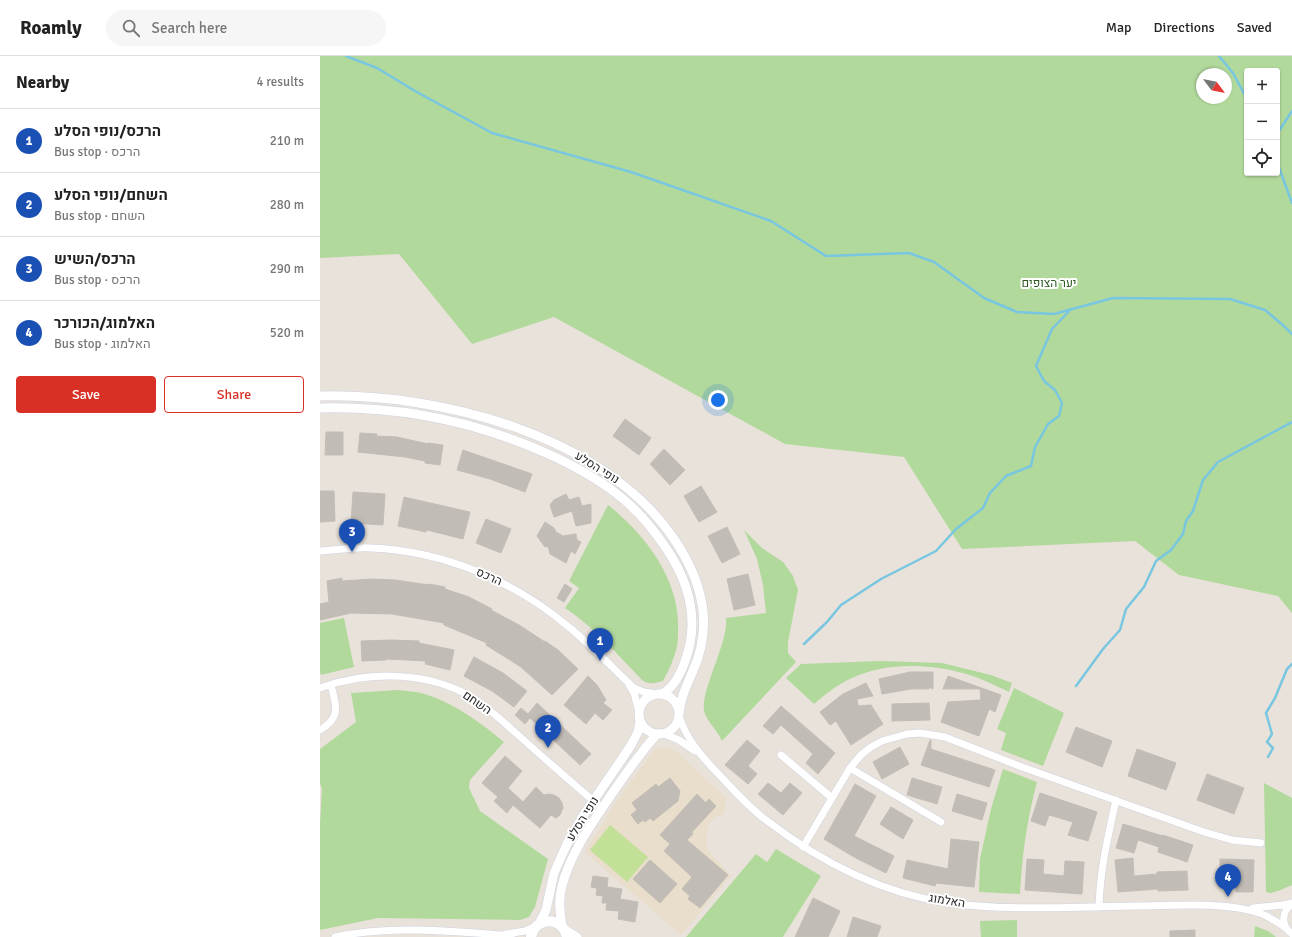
<!DOCTYPE html>
<html lang="en">
<head>
<meta charset="utf-8">
<style>
  body { margin:0; font-family:Signika,Heebo,sans-serif; background:#f6f6f6; color:#222 }
  .controls { position:absolute; right:12px; top:12px; display:grid; overflow:hidden; border-radius:4px; box-shadow:0 1px 3px #0004 }
  .controls button { width:36px; height:36px; display:grid; place-items:center; padding:0; border:0; border-bottom:1px solid #e0e0e0; background:#fff; color:#222; font:20px sans-serif }
  .compass { position:absolute; left:876px; top:12px; width:36px; height:36px; border-radius:50%; background:#fff; box-shadow:0 1px 3px #0004; rotate:122deg }
  .you { position:absolute; left:398px; top:344px; width:14px; height:14px; margin:-10px; border:3px solid #fff; border-radius:50%; background:#1a73e8; box-shadow:0 0 0 6px #1a73e833 }
  .badge { display:grid; place-items:center; width:26px; height:26px; border-radius:50%; background:#d93025; color:#fff; font-size:13px; font-weight:700 }
  .pin { position:absolute; translate:-50% -33px; filter:drop-shadow(0 1px 2px #0008) }
  .pin::after { content:''; position:absolute; top:21px; width:14px; height:12px; background:inherit; clip-path:polygon(0 0,100% 0,50% 100%) }
  .list { margin:0; padding:0; list-style:none }
  h2 { display:flex; justify-content:space-between; align-items:center; height:52px; margin:0; padding:0 16px; font-size:17px }
  h2 small { font-size:13px; font-weight:400; color:#767676 }
  .list li { display:grid; grid-template-columns:26px 1fr auto; gap:12px; align-items:center; box-sizing:border-box; height:64px; padding:0 16px; border-top:1px solid #e0e0e0 }
  .list b { display:block; font-size:15px; white-space:nowrap }
  .list p { margin:0; font-size:13px; white-space:nowrap; color:#767676 }
  .list em { font-size:13px; font-style:normal; color:#767676 }
  .actions { display:flex; gap:8px; padding:12px 16px }
  .actions a { flex:1; padding:9px 0; border:1px solid #d93025; border-radius:4px; text-align:center; font-size:14px; color:#d93025 }
  .actions .main { background:#d93025; color:#fff }
  .icon { flex:none; width:22px; height:22px; fill:none; stroke:currentColor; stroke-width:2; stroke-linecap:round; stroke-linejoin:round }
  .map { position:relative; flex:none; width:972px; height:881px; overflow:hidden }
  header { display:flex; align-items:center; gap:24px; box-sizing:border-box; height:56px; padding:0 20px; background:#fff; border-bottom:1px solid #e0e0e0 }
  header strong { font-size:19px }
  nav { display:flex; gap:22px; margin-inline-start:auto; font-size:14px }
  .search { width:280px; height:36px; background:#f6f6f6; display:flex; align-items:center; gap:10px; box-sizing:border-box; padding:0 14px; border-radius:22px; color:#767676; font-size:15px }
  main { display:flex }
  aside { flex:1; background:#fff }
  .map>svg:first-child { display:block }
  .education { fill:#e8decb }
  .green { fill:#b2d99c; fill-rule:evenodd }
  .pitch { fill:#c3e099 }
  .lines { fill:none; stroke-linecap:round; stroke-linejoin:round }
  .stream { stroke:#78c6e0; stroke-width:2.5 }
  .building { fill:#c1bcb6; stroke:#c3beb4 }
  .minor-casing { stroke:#d0d3df; stroke-width:8 }
  .tertiary-casing { stroke:#d0d3df; stroke-width:10 }
  .secondary-casing { stroke:#d0d3df; stroke-width:11 }
  .minor { stroke:#fff; stroke-width:7 }
  .tertiary { stroke:#fff; stroke-width:9 }
  .secondary { stroke:#fff; stroke-width:10 }
  .labels { text-anchor:middle; dominant-baseline:central; stroke-width:4; stroke-linejoin:round; paint-order:stroke }
  .park-label { font-size:12px; fill:#2e5b21; stroke:#fff }
  .street-label { font-size:12px; fill:#272727; stroke:#fff }
</style>
</head>
<body>
<header>
<strong>Roamly</strong>
<div class="search"><svg class="icon" aria-label="search" viewBox="0 0 24 24"><circle cx="10" cy="10" r="6"/><path d="M15 15l6 6"/></svg>Search here</div>
<nav><a>Map</a><a>Directions</a><a>Saved</a></nav>
</header>
<main>
<aside>
<h2>Nearby<small>4 results</small></h2>
<ul class="list">
<li><span class="badge" style="background:#1a4fb4">1</span><div><b>הרכס/נופי הסלע</b><p>Bus stop · הרכס</p></div><em>210 m</em></li>
<li><span class="badge" style="background:#1a4fb4">2</span><div><b>השחם/נופי הסלע</b><p>Bus stop · השחם</p></div><em>280 m</em></li>
<li><span class="badge" style="background:#1a4fb4">3</span><div><b>הרכס/השיש</b><p>Bus stop · הרכס</p></div><em>290 m</em></li>
<li><span class="badge" style="background:#1a4fb4">4</span><div><b>האלמוג/הכורכר</b><p>Bus stop · האלמוג</p></div><em>520 m</em></li>
</ul>
<div class="actions"><a class="main">Save</a><a>Share</a></div>
</aside>
<div class="map">
<svg width="972" height="881" viewBox="0 0 972 881">
  <rect width="100%" height="100%" fill="#e8e2da"/>
  <path class="education" d="M340 691 349 692 358 697 406 742 404 758 395 761 388 770 386 782 387 791 390 797 411 820 361 879 265 796 293 751 334 694Z"/>
  <path class="green" d="M0 0H972V557L958 540 859 519 815 485 642 493 584 401 465 388 234 261 152 288 79 198 0 202ZM927 15H957V117H927ZM882 18H906V42H882Z
    M288 449C326 479 361 525 358 576 358 581 358 586 357 591 354 603 349 614 343 625 335 627 329 629 322 624 298 599 274 571 245 552L259 532 249 525Z
    M424 474 442 492 463 506 473 520 478 534 468 586V597L476 606 402 685C398 675 389 668 385 658 377 639 409 588 406 562L446 557 443 529 437 503Z
    M24 562 34 611 1 619 0 616V567Z
    M559 605 622 607 671 619 692 627 689 636C674 629 659 621 643 617 607 608 567 606 532 622 518 628 506 638 494 648L466 622 481 608Z
    M694 632 744 657 723 710 681 694 686 677 677 673Z
    M78 634C87 635 99 636 108 639 137 649 161 667 184 686L150 724 149 732 160 755 228 803 215 851 209 861 200 864 58 862 0 874V768L2 732 0 728V693L36 666 31 637Z
    M683 713 717 726C707 764 702 799 700 838L659 836 660 803 671 753Z
    M944 727 972 742V829L958 835 950 837 946 836Z
    M456 793 501 820 463 881H366L436 798 447 806Z
    M697 864V881H661L660 865Z
    M935 870 948 875 956 881H934Z"/>
  <path class="pitch" d="M290 769 328 801 307 826 270 794Z"/>
  <g class="lines">
    <path class="stream" d="M26 0 57 12 95 35 172 77 311 116 451 165 506 200 589 197 614 206 664 242 697 256 734 258 793 242 910 243 945 254 965 271 972 278
      M899 0 913 17 927 43
      M957 78 972 55
      M957 106 972 147
      M484 588 507 566 521 549 561 523 616 495 636 473 663 452 670 437 686 420 711 410 715 391 728 368 739 360 742 347 735 334 724 325 716 310 732 273 751 253
      M756 630 783 593 800 574 806 553 824 531 836 505 851 494 863 478 866 465 873 455 883 424 898 406 972 366
      M948 701 953 692 947 686 952 678 946 657 955 642 967 613 972 608"/>
  </g>
  <path class="building" d="M305 363 331 382 319 399 293 380Z
    M6 376H23V399H5Z
    M40 377 57 378 56 380 77 381 108 388V387L123 389 120 409 105 407V405L85 401 38 396Z
    M344 393 365 414 350 429 330 408Z
    M143 394 212 418 205 436 170 423 137 414Z
    M381 430 397 456 379 466 364 440Z
    M0 435H14L15 465 0 466Z
    M33 436 65 438 63 469 31 467Z
    M246 438 249 444 259 441 262 450 271 448V467L256 470 252 455 234 461 230 449 234 444Z
    M84 441 150 456 143 483 107 474 106 476 78 470Z
    M166 463 191 473 181 497 156 487Z
    M225 466 234 472 236 476 243 480 256 478 257 484 261 486 255 498 251 495 246 507 230 498 228 490 225 491 217 480Z
    M407 471 420 498 402 507 388 480Z
    M428 518 435 549 414 554 407 523Z
    M22 522V525L52 523 75 524 109 529V528L125 531V533L149 541 172 553 171 554 199 569 225 586V585L238 594 258 613 232 639 201 611 166 589 167 587 124 569V567L72 558 31 557 0 564V548L9 546 7 525Z
    M245 528 252 533 244 546 237 542Z
    M71 584 99 585V587L134 594 130 614 105 608 106 605 66 603V604L42 605 41 585Z
    M154 601 183 617 207 635 194 651 172 635 144 620Z
    M590 616H613V633L609 631V633H591L562 638 559 623Z
    M268 620 277 629 286 644 283 647 292 654 283 664 275 657 266 668 244 649Z
    M628 620 681 639 675 656 669 653 659 680 621 666 628 646 661 644 660 633H623Z
    M546 627 553 640 537 643 538 650 551 649 563 668 531 689 516 665 510 669 500 656 523 638Z
    M217 647 271 698 260 709 210 662 205 668 195 659 201 652 208 658Z
    M609 647 610 664 572 665V648Z
    M461 650 515 697 498 718 486 707 493 698 461 669 453 678 443 670Z
    M756 671 792 685 782 711 746 696Z
    M427 684 440 695 428 710 437 718 428 728 405 709Z
    M610 684H611V693L675 714 669 731 601 709Z
    M580 691 589 708 562 723 553 706Z
    M817 693 856 707 846 734 808 720Z
    M185 700 202 715 188 732 203 746 216 731 224 739 229 738 234 739 239 742 242 747 243 752 240 759 236 762 231 759 220 772 193 749 187 757 174 745 178 741 162 727Z
    M887 718 924 732 914 758 877 744Z
    M350 722 360 735 358 745 333 765 330 762 325 766 323 764 318 768 311 759 317 754 312 747 336 728 338 731Z
    M592 722 622 731 617 748 587 739Z
    M448 727 461 737 470 727 482 737 463 759 438 738Z
    M535 728 556 740 534 780 574 800 566 817 534 801 504 783Z
    M720 737 777 756 768 785 748 779 753 766 729 759 725 770 711 765Z
    M377 738 386 747 389 743 396 750 372 776 373 778 367 784 408 819 380 852 368 843 370 840 362 833 372 821 344 795 350 788 340 779Z
    M637 738 667 747 662 764 632 755Z
    M571 751 593 764 583 783 560 768Z
    M803 768 843 780V779L873 789 867 806 838 796 839 791 818 784 814 797 796 792Z
    M631 783 659 786 654 831 616 827 615 830 583 822 587 804 628 813Z
    M813 802 814 820 837 818V816L867 815 868 834 838 835V833L798 836 795 804Z
    M707 803 724 804 723 818 744 820 745 805 764 806 762 838 705 834Z
    M900 803 934 804 933 836H916V823L900 822Z
    M330 804 357 828 340 847 313 823Z
    M273 820 288 822 287 831 302 833 300 843 318 846 315 866 298 863 299 855 286 854 287 847H282L283 840 276 839 277 832 271 831Z
    M493 842 520 855 508 881H475Z
    M533 861 561 870 557 881H527Z
    M875 874V881H850V875Z"/>
  <g class="lines">
    <defs>
      <path id="minor" d="M0 495C17 494 35 491 51 492 124 495 195 525 250 572 273 591 293 612 314 632L324 636 338 638
        M309 629 314 637 319 656
        M0 632C44 616 99 615 142 636 163 647 180 663 197 678 225 703 253 728 282 752
        M359 660C368 688 387 706 406 726 419 740 431 753 446 764 499 805 561 837 628 847 689 855 755 851 816 850 853 850 905 845 939 857 949 860 957 866 966 872
        M0 674C22 661 16 650 11 629
        M344 678 359 684 375 695
        M461 699 512 742
        M530 712 621 766
        M483 791 530 712 541 699 551 691 562 685 587 678 600 677 625 681 702 711 884 776 912 784 941 787
        M972 848C961 856 961 870 972 878
        M779 851C780 814 788 780 796 744
        M933 852 963 849 972 847
        M244 872 258 881
        M186 878 205 875 216 870
        M15 881C70 869 128 875 183 879L192 881"/>
      <path id="tertiary" d="M0 340C119 337 284 379 354 483 369 505 380 529 383 555 385 576 381 598 372 617 366 631 361 641 359 657
        M0 352C81 350 162 367 235 401 262 414 289 429 311 450 325 463 336 477 346 492 361 514 372 541 372 568 372 589 362 627 342 638
        M319 658a20 20 0 1 1 40 0a20 20 0 1 1-40 0Z
        M219 868 226 854 234 817 247 788 263 760 310 691 318 676 320 665
        M242 870C240 856 238 844 242 830 250 798 271 769 289 742 304 720 319 698 337 678"/>
      <path id="secondary" d="M211 881C215 860 243 860 247 881"/>
    </defs>
    <use href="#minor" class="minor-casing"/>
    <use href="#tertiary" class="tertiary-casing"/>
    <use href="#secondary" class="secondary-casing"/>
    <use href="#minor" class="minor"/>
    <use href="#tertiary" class="tertiary"/>
    <use href="#secondary" class="secondary"/>
  </g>
  <g class="labels">
    <g class="park-label">
      <text x="729" y="227">יער הצופים</text>
    </g>
    <g class="street-label">
      <text transform="translate(277 412) rotate(32)">נופי הסלע</text>
      <text transform="translate(169 521) rotate(24)">הרכס</text>
      <text transform="translate(157 647) rotate(34)">השחם</text>
      <text transform="translate(263 763) rotate(-58)">נופי הסלע</text>
      <text transform="translate(627 845) rotate(9)">האלמוג</text>
    </g>
  </g>
</svg>
<div class="controls">
<button>+</button>
<button>−</button>
<button><svg class="icon" aria-label="locate" viewBox="0 0 24 24"><circle cx="12" cy="12" r="6"/><path d="M12 2v4M12 18v4M2 12h4M18 12h4"/></svg></button>
</div>
<svg class="compass" viewBox="-18 -18 36 36"><path d="M0-13l5 13h-10z" fill="#e53935"/><path d="M0 13l5-13h-10z" fill="#767676"/></svg>
<div class="you"></div>
<div class="pin badge" style="left:280px;top:605px;background:#1a4fb4">1</div>
<div class="pin badge" style="left:228px;top:692px;background:#1a4fb4">2</div>
<div class="pin badge" style="left:32px;top:496px;background:#1a4fb4">3</div>
<div class="pin badge" style="left:908px;top:841px;background:#1a4fb4">4</div>
</div>
</main>
</body>
</html>
